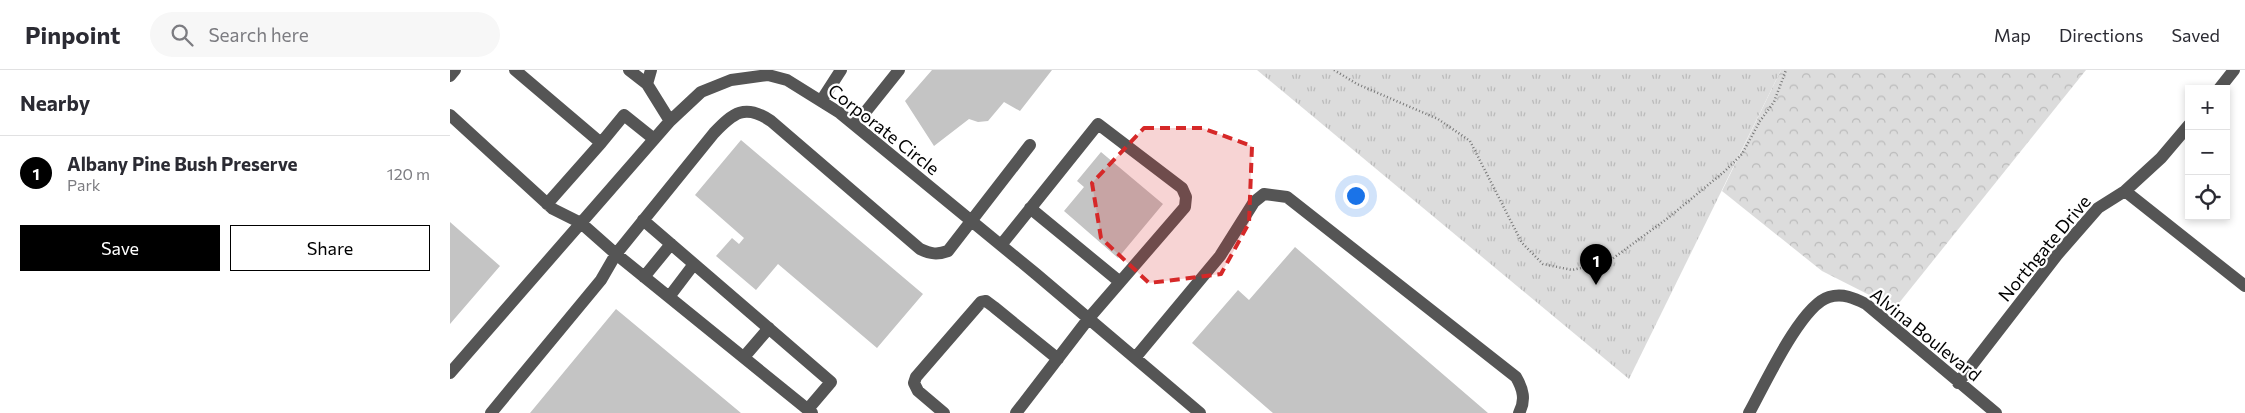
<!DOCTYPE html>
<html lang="en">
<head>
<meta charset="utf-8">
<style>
  body { margin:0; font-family:Commissioner,sans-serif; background:#f7f7f7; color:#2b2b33 }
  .controls { position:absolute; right:15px; top:15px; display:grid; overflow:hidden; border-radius:0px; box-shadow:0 2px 8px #0003 }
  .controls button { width:45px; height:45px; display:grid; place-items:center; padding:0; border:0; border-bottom:1px solid #e1e1e2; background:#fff; color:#2b2b33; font:25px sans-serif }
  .you { position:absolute; left:905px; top:125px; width:18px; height:18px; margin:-12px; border:4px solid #fff; border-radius:50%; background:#1a73e8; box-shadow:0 0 0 8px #1a73e833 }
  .badge { display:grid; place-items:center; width:32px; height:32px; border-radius:50%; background:#000; color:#fff; font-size:16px; font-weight:700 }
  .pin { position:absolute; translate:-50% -41px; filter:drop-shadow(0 1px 2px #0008) }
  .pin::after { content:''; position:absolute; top:26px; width:18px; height:15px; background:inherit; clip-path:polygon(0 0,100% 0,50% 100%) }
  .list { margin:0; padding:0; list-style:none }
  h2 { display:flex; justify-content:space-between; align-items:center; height:65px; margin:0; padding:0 20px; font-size:21px }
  h2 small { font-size:16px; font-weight:400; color:#7c7c81 }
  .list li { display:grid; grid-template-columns:32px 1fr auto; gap:15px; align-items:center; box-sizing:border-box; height:75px; padding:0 20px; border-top:1px solid #e1e1e2 }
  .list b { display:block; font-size:19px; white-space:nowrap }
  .list p { margin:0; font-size:16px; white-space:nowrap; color:#7c7c81 }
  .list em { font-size:16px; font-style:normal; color:#7c7c81 }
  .actions { display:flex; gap:10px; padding:15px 20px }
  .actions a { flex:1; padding:11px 0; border:1px solid #000; border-radius:0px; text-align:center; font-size:18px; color:#000 }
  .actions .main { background:#000; color:#fff }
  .icon { flex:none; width:28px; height:28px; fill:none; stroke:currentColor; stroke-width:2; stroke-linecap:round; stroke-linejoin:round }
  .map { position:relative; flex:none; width:1795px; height:343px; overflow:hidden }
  header { display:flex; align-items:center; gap:30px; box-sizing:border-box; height:70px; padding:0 25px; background:#fff; border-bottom:1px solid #e1e1e2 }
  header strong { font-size:24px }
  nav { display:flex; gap:28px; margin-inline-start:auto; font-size:18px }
  .search { width:350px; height:45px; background:#f7f7f7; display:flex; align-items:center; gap:12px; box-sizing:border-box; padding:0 18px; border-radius:28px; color:#7c7c81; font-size:19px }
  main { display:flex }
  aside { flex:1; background:#fff }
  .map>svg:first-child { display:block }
  .forest { fill:url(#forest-crowns) }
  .park { fill:url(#park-tufts) }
  .building { fill:#c4c4c4 }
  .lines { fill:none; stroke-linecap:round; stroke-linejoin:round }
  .path { stroke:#777; stroke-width:2.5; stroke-dasharray:1 2.5; stroke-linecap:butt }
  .minor { stroke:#555; stroke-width:12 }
  .marked { fill:#d62828; fill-opacity:0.2; stroke:#d62828; stroke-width:4; stroke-dasharray:10 6; stroke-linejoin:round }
  .labels { text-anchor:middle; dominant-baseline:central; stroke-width:4.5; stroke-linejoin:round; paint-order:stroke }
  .street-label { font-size:18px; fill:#000; stroke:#fff }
</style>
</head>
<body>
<header>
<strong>Pinpoint</strong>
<div class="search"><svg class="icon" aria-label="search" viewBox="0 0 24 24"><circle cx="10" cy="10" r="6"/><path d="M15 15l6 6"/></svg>Search here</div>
<nav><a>Map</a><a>Directions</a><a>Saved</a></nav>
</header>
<main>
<aside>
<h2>Nearby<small></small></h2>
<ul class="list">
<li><span class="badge">1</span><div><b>Albany Pine Bush Preserve</b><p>Park</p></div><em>120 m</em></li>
</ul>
<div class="actions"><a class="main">Save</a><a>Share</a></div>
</aside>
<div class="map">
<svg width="1795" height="343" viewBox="0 0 1795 343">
  <defs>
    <pattern id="forest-crowns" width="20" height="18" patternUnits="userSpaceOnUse" patternTransform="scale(1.25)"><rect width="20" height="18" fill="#dcdcdc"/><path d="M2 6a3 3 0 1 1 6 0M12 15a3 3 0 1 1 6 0" fill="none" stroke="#bbb"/></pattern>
    <pattern id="park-tufts" width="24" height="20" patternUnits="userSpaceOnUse" patternTransform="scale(1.25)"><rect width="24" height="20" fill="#dcdcdc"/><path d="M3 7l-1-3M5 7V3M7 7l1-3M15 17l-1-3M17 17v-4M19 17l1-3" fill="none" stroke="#bbb"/></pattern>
  </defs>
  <rect width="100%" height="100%" fill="#fff"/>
  <path class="forest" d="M1331 0H1636L1445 238 1372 201 1272 121Z"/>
  <path class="park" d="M807 0H1331L1179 309Z"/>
  <path class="building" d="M482 0H602L570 41 554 32 538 51 528 52 519 49 484 76 455 31Z
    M291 70 473 224 427 278 328 194 306 220 266 186 282 168 289 174 294 168 245 125Z
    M651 82 713 134 668 188 614 141 634 117 627 111Z
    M0 152 50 196 0 254Z
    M845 177 1038 343H823L742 273 788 220 799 230Z
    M166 239 291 343H80Z"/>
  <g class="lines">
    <path class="path" d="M884 0 907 14 988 49 1020 71 1072 173 1093 194 1122 200 1158 192 1218 148 1275 101 1292 84 1310 51 1324 32 1336 0"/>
    <path class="minor" d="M65 0 151 73 97 134
      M179 0 197 14
      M201 0 197 14 220 51
      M0 6 5 0
      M1769 19 1784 0
      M371 31 391 0
      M0 45 103 139 131 153 166 184 264 63C283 43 295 33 321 51L470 179C481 184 487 185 498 181L580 75
      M405 55 449 0
      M151 73 174 45 204 69
      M1675 121 1795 216
      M580 138 670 212
      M193 150 381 312 358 339
      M551 175 648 54 732 118 736 127 735 137 639 248 566 343
      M194 207 221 174
      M219 227 244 194
      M294 287 319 258
      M685 288 770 186 804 132 814 124 837 127 1066 307C1073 319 1076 330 1069 343
      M0 303 220 51 251 22 281 10 318 5 337 10 390 43 586 204 750 343
      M1508 313 1607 185 1648 138 1675 121 1711 88 1739 55
      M41 343 151 210 166 184 362 343
      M494 343 468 321 464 313 466 307 531 232 536 231 544 237 608 289
      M1299 343C1314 316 1351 235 1379 227 1393 223 1404 228 1416 234L1546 343"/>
  </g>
  <path class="marked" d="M694 58H752L802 76 799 153 771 204 699 213 651 168 642 113Z"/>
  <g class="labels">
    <g class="street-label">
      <text transform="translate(434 59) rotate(38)">Corporate Circle</text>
      <text transform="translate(1594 178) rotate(-50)">Northgate Drive</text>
      <text transform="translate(1476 264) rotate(39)">Alvina Boulevard</text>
    </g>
  </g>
</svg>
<div class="controls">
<button>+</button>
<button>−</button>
<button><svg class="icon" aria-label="locate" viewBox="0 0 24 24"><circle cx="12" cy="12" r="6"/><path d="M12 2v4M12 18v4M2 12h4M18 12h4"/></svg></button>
</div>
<div class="you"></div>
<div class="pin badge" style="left:1146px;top:215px">1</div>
</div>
</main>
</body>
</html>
